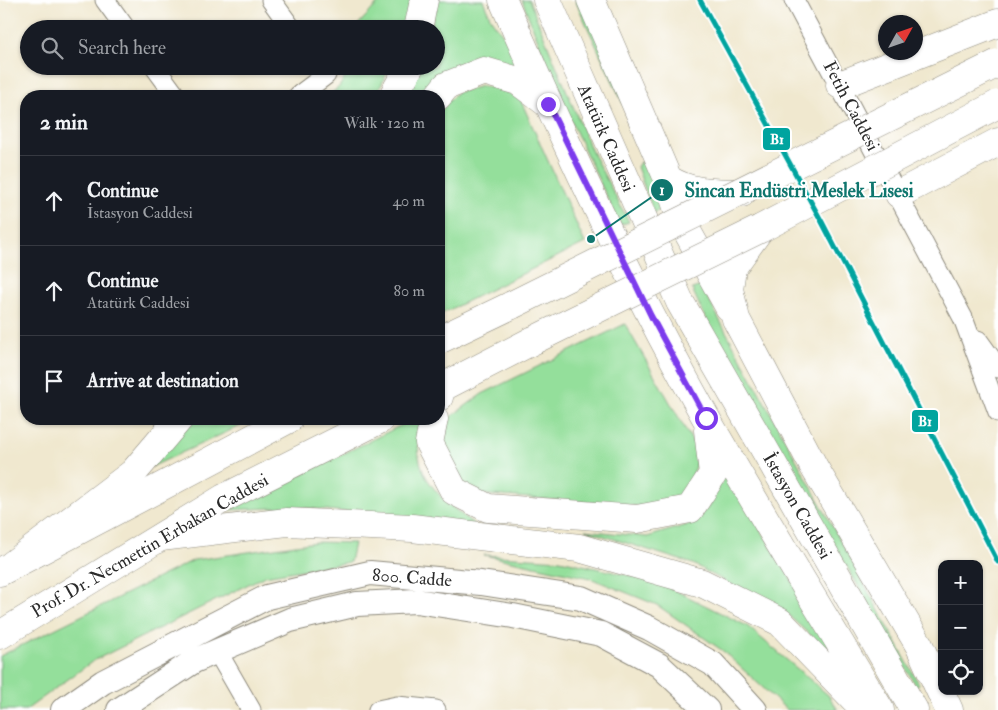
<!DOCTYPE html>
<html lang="en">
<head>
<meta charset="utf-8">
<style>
  body { margin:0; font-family:"IM FELL Double Pica",serif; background:#20242c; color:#f1f3f6 }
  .controls { position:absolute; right:15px; bottom:15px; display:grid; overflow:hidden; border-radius:10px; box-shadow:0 1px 4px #0004 }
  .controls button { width:45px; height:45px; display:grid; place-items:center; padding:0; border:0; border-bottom:1px solid #363941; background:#171b24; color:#f1f3f6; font:25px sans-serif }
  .compass { position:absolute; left:878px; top:15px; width:45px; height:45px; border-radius:50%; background:#171b24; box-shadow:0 1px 4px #0004; rotate:50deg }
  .stop { position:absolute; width:15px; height:15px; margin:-11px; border:4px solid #7c3aed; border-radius:50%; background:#fff }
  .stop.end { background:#7c3aed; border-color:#fff; box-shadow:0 1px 5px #0008 }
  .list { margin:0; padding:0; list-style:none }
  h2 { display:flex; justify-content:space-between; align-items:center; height:65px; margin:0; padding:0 20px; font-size:21px }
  h2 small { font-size:16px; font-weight:400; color:#9ea1a6 }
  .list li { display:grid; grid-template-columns:32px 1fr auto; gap:15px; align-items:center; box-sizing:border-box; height:90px; padding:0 20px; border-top:1px solid #363941 }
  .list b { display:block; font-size:19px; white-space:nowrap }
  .list p { margin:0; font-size:16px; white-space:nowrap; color:#9ea1a6 }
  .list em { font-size:16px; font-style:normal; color:#9ea1a6 }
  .icon { flex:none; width:28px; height:28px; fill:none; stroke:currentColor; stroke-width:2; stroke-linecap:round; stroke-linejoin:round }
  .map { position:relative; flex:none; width:998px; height:710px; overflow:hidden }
  .search { position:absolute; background:#171b24; box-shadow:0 1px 4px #0004; left:20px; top:20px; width:425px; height:55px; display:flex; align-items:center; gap:12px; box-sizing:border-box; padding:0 18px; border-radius:28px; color:#9ea1a6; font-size:19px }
  .panel { position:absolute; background:#171b24; box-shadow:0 1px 4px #0004; left:20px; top:90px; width:425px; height:335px; border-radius:20px }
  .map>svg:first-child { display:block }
  .green { fill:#94df9b; stroke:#608563 }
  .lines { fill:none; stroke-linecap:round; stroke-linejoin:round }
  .minor-casing { stroke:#8e8a7d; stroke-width:21 }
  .tertiary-casing { stroke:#8e8a7d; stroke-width:26 }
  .secondary-casing { stroke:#8e8a7d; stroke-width:29 }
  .primary-casing { stroke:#8e8a7d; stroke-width:29 }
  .minor { stroke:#fff; stroke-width:19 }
  .tertiary { stroke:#fff; stroke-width:24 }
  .secondary { stroke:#fff; stroke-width:28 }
  .primary { stroke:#fff; stroke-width:28 }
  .secondary-bridge-casing { stroke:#8e8a7d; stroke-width:29; stroke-linecap:butt }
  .secondary-bridge { stroke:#fff; stroke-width:28 }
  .rail-1-casing { stroke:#fff; stroke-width:9 }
  .rail-1 { stroke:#00a49f; stroke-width:5 }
  .route { stroke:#7c3aed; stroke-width:6 }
  .labels { text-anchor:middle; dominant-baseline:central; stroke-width:4; stroke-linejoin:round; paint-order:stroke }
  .street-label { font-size:18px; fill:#2b2b2b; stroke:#fff }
  .leader { fill:none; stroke:#0f766e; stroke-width:2 }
  .callout-dot { fill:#0f766e; stroke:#fff; stroke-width:2 }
  .mark-label { font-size:15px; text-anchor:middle; font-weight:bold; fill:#fff }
  .callout-label { font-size:19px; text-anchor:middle; font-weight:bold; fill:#0f766e; stroke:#fff; stroke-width:4; stroke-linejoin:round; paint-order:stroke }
  .line-badge { stroke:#fff; stroke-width:2 }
  .badge-label { font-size:14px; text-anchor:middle; font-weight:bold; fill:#fff }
</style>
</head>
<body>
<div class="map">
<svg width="998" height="710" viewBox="0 0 998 710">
  <rect width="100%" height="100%" fill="#fff"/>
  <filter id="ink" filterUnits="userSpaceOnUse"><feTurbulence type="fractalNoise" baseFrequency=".02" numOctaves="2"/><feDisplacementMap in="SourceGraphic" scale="10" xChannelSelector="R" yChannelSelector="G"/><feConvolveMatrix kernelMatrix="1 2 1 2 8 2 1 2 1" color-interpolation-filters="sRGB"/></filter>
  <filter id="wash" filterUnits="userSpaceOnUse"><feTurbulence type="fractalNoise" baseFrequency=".0096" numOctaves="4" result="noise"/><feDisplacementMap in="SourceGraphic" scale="20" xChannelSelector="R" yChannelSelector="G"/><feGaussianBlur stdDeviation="1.12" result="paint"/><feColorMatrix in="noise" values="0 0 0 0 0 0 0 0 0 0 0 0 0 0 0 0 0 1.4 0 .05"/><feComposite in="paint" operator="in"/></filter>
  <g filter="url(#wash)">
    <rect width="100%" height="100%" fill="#f0e8cf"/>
    <path class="green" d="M381 0H410L406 29H354Z
      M436 0H483L491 19 511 46 524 80 459 67 431 80 420 96H407L419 66H436V29H431Z
      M522 0H529L592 152 629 222 620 225 562 102Z
      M575 0H584L670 204 654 213 637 167 640 162 650 164 658 179Z
      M346 66H390L376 96H328L339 87 349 71Z
      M482 86 501 88 521 101 585 243 439 315V113L456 93Z
      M701 286 919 684 916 686 713 335 692 289Z
      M625 324 698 451 692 482 681 498 662 508 477 494 452 477 442 452 449 418 482 394Z
      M193 419H255L151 467Z
      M414 419H423C406 471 437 496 475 525L297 507 229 510Z
      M722 466 833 648 830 653 789 616 693 564 585 530 647 537 687 525 706 510 718 488Z
      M316 542 354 543 350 562 265 576 93 661 26 710H0V656L194 560Z
      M484 555 560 560 658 582 747 626 828 695 838 710H787L723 651 657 605 590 578Z"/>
  </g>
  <g filter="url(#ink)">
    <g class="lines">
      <defs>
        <path id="minor" d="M105 0 126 29
          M271 0 292 29
          M794 0 963 318 998 412
          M154 66 176 96
          M298 96 326 75 320 66
          M978 340 998 368
          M217 651 251 710
          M378 710 397 706 436 710"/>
        <path id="tertiary" d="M63 710 103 682 267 597 370 573 481 583 581 598 649 628 713 664 755 710
          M119 710 194 661 290 620 357 604 416 601 513 616 601 634 659 665 707 710"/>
        <path id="secondary" d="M840 85 998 23
          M899 194 998 142
          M439 340 512 305
          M439 389 534 340
          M0 572 289 419
          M0 635 224 498 381 419"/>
        <path id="primary" d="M503 0C564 142 630 283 706 418 762 516 822 613 880 710
          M547 0 680 302 914 710
          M591 0 668 179C692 194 714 192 742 193
          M418 29 424 0
          M393 96 410 66
          M438 96 446 86 484 71 518 81 547 103
          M674 198 682 222 729 307
          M760 229 732 268 729 289 736 319 814 467 919 645 949 710
          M439 397 441 389
          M434 419 429 443 454 491 488 508 637 519 690 509 713 474 708 430
          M161 537 287 522 412 528 579 548 702 583 780 622 865 710
          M12 565 133 473 179 419"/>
      </defs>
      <use href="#minor" class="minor-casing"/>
      <use href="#tertiary" class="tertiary-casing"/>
      <use href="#secondary" class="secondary-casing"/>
      <use href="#primary" class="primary-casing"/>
      <use href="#minor" class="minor"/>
      <use href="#tertiary" class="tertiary"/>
      <use href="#secondary" class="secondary"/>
      <use href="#primary" class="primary"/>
      <defs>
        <path id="secondary-bridge" d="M512 305 998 63
          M534 340 760 229 998 104"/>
      </defs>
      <use href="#secondary-bridge" class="secondary-bridge-casing"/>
      <use href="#secondary-bridge" class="secondary-bridge"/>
      <defs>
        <path id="rail-1" d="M700 0 822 222 998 562"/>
      </defs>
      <use href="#rail-1" class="rail-1-casing"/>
      <use href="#rail-1" class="rail-1"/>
    </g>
  </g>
  <g class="lines" filter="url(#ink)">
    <path class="route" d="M548 104 651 316 706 418"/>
  </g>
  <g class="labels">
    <g class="street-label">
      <text transform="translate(851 106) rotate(62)">Fetih Caddesi</text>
      <text transform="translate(606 138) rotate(66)">Atatürk Caddesi</text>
      <text transform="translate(797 506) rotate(60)">İstasyon Caddesi</text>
      <text transform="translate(150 546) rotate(-30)">Prof. Dr. Necmettin Erbakan Caddesi</text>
      <text transform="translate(412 578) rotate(4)">800. Cadde</text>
    </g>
  </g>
  <path class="leader" d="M591 239L662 190"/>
  <g class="callout-dot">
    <circle cx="591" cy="239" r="5"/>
    <circle cx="662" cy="190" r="12"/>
  </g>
  <g class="mark-label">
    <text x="662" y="195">1</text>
  </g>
  <g class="callout-label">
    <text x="799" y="197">Sincan Endüstri Meslek Lisesi</text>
  </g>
  <g class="line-badge">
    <rect x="762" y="127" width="29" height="24" rx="5" fill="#00a49f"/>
    <rect x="911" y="409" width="28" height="24" rx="5" fill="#00a49f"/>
  </g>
  <g class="badge-label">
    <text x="777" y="144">B1</text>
    <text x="925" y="426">B1</text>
  </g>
</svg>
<div class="controls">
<button>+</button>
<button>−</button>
<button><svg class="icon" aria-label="locate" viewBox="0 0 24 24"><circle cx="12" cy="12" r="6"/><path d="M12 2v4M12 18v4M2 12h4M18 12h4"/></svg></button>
</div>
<svg class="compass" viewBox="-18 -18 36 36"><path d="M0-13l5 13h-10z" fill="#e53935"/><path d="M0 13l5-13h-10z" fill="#9ea1a6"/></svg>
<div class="stop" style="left:706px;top:418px"></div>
<div class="stop end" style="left:548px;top:104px"></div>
<div class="search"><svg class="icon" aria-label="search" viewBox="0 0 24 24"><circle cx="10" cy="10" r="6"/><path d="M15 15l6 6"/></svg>Search here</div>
<section class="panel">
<h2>2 min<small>Walk · 120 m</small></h2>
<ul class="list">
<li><svg class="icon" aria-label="ahead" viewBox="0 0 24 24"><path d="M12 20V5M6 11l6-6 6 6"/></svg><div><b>Continue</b><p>İstasyon Caddesi</p></div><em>40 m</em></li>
<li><svg class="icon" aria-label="ahead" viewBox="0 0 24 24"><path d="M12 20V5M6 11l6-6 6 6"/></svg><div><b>Continue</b><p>Atatürk Caddesi</p></div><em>80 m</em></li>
<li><svg class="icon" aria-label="arrive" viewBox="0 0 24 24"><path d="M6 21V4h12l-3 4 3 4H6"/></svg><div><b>Arrive at destination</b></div></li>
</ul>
</section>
</div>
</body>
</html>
